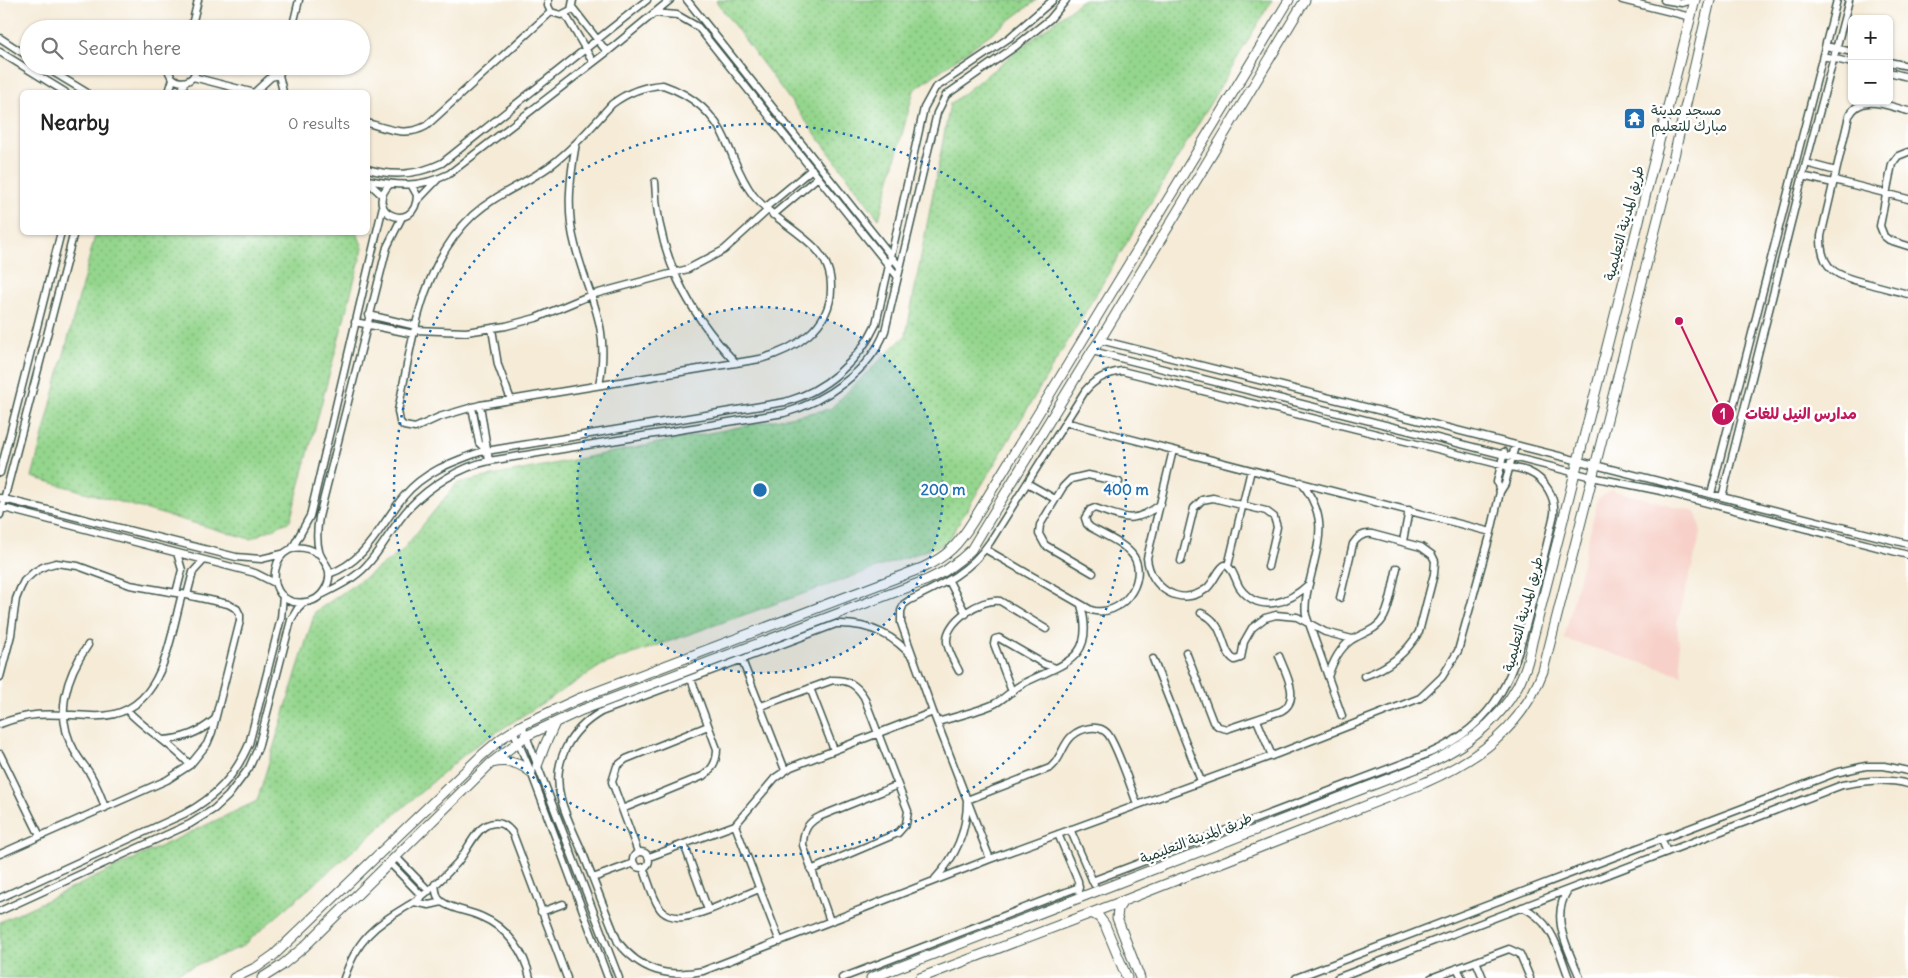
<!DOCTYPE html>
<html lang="en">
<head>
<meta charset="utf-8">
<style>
  body { margin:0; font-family:Delius,"Playpen Sans Arabic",sans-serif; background:#f6f6f6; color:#222 }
  .controls { position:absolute; right:15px; top:15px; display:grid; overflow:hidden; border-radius:8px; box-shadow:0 1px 4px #0004 }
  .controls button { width:45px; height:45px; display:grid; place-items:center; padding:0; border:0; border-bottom:1px solid #e0e0e0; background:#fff; color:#222; font:25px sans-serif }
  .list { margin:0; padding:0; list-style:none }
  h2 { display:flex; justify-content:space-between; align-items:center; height:65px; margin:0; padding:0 20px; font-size:21px }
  h2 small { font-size:16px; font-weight:400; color:#767676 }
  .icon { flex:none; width:28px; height:28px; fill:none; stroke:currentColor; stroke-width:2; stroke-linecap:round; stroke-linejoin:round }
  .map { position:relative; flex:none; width:1908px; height:978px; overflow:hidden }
  .search { position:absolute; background:#fff; box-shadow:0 1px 4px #0004; left:20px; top:20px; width:350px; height:55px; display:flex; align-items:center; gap:12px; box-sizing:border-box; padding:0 18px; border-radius:28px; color:#767676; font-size:19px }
  .panel { position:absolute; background:#fff; box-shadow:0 1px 4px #0004; left:20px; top:90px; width:350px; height:145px; border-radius:8px }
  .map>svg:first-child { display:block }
  .built { fill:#f7d1c9 }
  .grass { fill:url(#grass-dots); stroke:#5a8a60 }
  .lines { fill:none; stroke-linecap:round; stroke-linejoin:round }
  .street-casing { stroke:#3f574c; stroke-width:9 }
  .secondary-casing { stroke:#3f574c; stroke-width:11 }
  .street { stroke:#fff; stroke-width:6 }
  .secondary { stroke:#fff; stroke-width:9 }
  .ring { fill:none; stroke:#1f6fb2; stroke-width:2.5; stroke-dasharray:2.5 5 }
  .labels { text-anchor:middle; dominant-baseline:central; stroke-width:5; stroke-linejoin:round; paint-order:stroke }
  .poi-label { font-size:14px; fill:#1f3d34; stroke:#fff; text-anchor:start }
  .street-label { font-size:14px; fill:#1f3d34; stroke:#fff }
  .centre { fill:#1f6fb2; stroke:#fff; stroke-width:2.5 }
  .ring-label { font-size:15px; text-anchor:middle; font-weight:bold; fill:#1f6fb2; stroke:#fff; stroke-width:5; stroke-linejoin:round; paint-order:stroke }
  .leader { fill:none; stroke:#c2185b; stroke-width:2 }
  .callout-dot { fill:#c2185b; stroke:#fff; stroke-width:2 }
  .mark-label { font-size:15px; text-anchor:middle; font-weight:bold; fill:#fff }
  .callout-label { font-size:15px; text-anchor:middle; font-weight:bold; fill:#c2185b; stroke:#fff; stroke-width:5; stroke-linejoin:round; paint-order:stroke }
</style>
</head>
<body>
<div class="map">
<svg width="1908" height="978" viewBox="0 0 1908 978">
  <defs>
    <pattern id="grass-dots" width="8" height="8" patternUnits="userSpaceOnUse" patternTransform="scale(1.25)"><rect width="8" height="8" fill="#94d68d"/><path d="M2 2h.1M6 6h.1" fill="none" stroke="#78af74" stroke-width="1.8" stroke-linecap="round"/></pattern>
  </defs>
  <rect width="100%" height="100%" fill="#fff"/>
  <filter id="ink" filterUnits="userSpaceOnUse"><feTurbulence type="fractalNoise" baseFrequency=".02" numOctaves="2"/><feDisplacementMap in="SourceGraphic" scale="10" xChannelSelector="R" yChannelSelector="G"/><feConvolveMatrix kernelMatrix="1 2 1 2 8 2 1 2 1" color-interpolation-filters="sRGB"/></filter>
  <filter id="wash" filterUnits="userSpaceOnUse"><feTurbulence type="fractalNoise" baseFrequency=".0096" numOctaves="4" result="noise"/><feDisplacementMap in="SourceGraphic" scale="20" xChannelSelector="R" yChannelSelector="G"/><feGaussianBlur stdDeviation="1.12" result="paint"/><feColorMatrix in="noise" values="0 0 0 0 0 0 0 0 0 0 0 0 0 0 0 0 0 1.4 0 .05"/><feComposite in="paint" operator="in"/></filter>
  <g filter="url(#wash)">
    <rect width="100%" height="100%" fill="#f5ebd7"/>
    <path class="built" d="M1612 490 1696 512 1701 533 1677 623 1682 675 1564 639 1598 499Z"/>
    <path class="grass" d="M717 0H1037L914 90 879 219 716 1Z
      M1082 0H1272L947 543 602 665 472 748 241 947 164 978H0V922L257 801 315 612 401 552 457 483 830 409 906 335 950 104Z
      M96 232 357 233 363 248 290 521 250 539 32 477Z"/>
  </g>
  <g filter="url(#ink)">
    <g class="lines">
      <defs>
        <path id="street" d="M548 0V6L551 12 561 15 571 10 573 0
          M687 0 900 267
          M1622 0 1691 17
          M1664 0 1682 3 1693 0
          M572 7 607 52
          M654 13 677 15 698 27 897 276
          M565 14 593 62
          M191 29 198 0
          M292 29 299 0
          M0 38 29 57
          M1826 46 1852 52
          M0 52 65 92
          M1823 56 1852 63
          M1889 62 1908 66
          M43 66 86 92
          M168 66C168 87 197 87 196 66
          M1889 72 1908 77
          M279 75 283 92
          M193 77 251 92
          M663 85C692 95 714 113 726 141 735 160 740 178 753 195 771 217 797 229 816 249 826 260 831 273 831 287 832 327 794 350 760 359L480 405 439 417 415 428 404 426 400 422 398 411C412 343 420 265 473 215 496 194 525 184 550 166 573 149 592 126 612 104 628 92 643 86 663 85Z
          M169 92 173 79
          M182 92 184 83
          M255 92 271 77 279 75 283 66
          M1908 111C1888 106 1861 93 1849 116L1821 236C1820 270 1837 276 1866 283 1880 287 1894 290 1908 294
          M368 123C388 129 406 137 426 126L551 12
          M576 143C570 177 566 212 575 245 589 300 611 324 599 385
          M1908 152 1898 156 1892 164 1880 226 1884 236 1889 240 1908 246
          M1806 163 1836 171
          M368 169C394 177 417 175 442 163L647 0
          M1802 176 1833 183
          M368 180C398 186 420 188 449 174L607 52 670 0
          M1834 180 1908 199
          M368 182 382 195
          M655 182C657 254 687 311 736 363
          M390 184C361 212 416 236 417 195L412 186
          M417 201 437 180
          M765 208 812 169
          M773 215 818 177
          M369 315 416 326
          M355 322 414 334
          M492 329 498 365 511 400
          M415 330 466 332 506 326 536 318 591 295 688 269 724 250 768 210
          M1100 340 1908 544
          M1092 351 1592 477 1661 491 1908 555
          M480 405 489 461
          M472 407 479 443 487 451
          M1065 422 1491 532
          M1173 450 1147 558C1150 588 1180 608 1206 589 1214 583 1218 568 1225 565 1234 568 1235 581 1240 588 1260 615 1290 602 1309 584
          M0 473 61 232
          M1301 482C1329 518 1319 540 1310 580 1307 591 1304 603 1306 615L1342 716
          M1027 483 1055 499
          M1500 492 1497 482 1504 452
          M1711 494 1837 0
          M1722 497 1806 163 1849 0
          M0 498 236 557 261 559 282 554
          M0 507 255 573 275 583
          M0 515 74 232
          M1403 541 1409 510
          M292 549 310 516 383 206
          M985 549 1091 610C1121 619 1148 581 1134 557 1125 543 1103 535 1090 527L1087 524 1085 518 1090 510 1095 508C1125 518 1133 525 1161 504
          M319 554C269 524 257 610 306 602 317 601 324 593 328 583 333 566 322 563 319 551 316 540 317 529 319 517L387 247 402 217
          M1181 561 1194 508 1202 500 1213 498 1266 511 1274 517 1277 527 1268 567
          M1228 566 1251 470
          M1093 573 1045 545 1039 534 1040 525 1063 487 1071 479 1088 475 1119 482
          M329 574C367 561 380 525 404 496 424 472 452 462 480 452L785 402C825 391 859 361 876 324L924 108 935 88 1009 38 1053 0
          M949 581 966 614
          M176 593 182 570 177 553
          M187 595 193 572 204 560
          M321 595C337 587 354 579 366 566 383 548 393 525 410 507 430 486 460 467 489 461L784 413C824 402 870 371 885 331L937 113 946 95 1016 46 1050 19 1066 0
          M1340 598 1353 544C1358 536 1364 533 1372 534L1421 547 1432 555 1435 561 1434 574 1419 632C1406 654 1388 668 1364 676
          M1201 613C1227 623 1220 652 1235 660L1241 658 1244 642 1252 628 1265 618 1276 615 1297 617 1325 632 1352 639
          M88 645C66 676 54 715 74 750 78 758 84 765 89 772 96 784 101 795 105 808
          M1186 652 1213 722 1219 727 1227 729 1281 711C1302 700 1285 672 1279 656
          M914 659C894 634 868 623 836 624L601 712C570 730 551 762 561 799 566 818 576 837 584 856 595 884 606 913 618 942 641 971 667 978 703 971L990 859 1277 754 1420 698 1442 677 1458 651 1491 532 1500 492 1505 484 1515 446
          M1153 659 1201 781
          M742 660 785 770
          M959 671C955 663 948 652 947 642 945 621 981 598 1000 601L1046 629
          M0 677 11 635 16 599 20 589 24 581 34 572 45 566 56 563 78 566 130 585 182 594 228 604 237 609 240 615V621L212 732 207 744 190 765 167 780 0 854
          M1328 677C1332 664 1338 650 1350 641 1361 633 1377 631 1384 617 1391 604 1393 582 1397 568
          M810 688 834 750
          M1012 692 994 644 995 639 999 638 1044 664 1056 668
          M761 706 833 680C848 680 856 684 864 697L908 811 906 824 898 833 811 870
          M127 710C146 731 171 743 190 765
          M1257 720 1272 756
          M937 722C955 717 975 712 992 705 1004 700 1012 689 1024 683 1064 663 1096 660 1081 605
          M0 724C36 710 55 715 91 716 162 720 168 645 182 594
          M522 725 619 978
          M513 730 531 772 608 978
          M163 740C183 739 199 733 214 720
          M0 754 40 836
          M622 809 703 776C713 769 717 761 717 749L691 679
          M735 825 780 942
          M1070 829 1094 884
          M1058 834 1078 881 1079 891
          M1661 838 1667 852
          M684 844 708 910
          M638 852 612 782 617 766 626 759 708 726
          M633 860a8 8 0 1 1 16 0a8 8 0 1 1-16 0Z
          M396 857 429 891
          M649 857 735 825 775 778 791 767 933 712
          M990 859 933 712 901 623V611L904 604 910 600C941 585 970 572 990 542L1085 391C1095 379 1107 373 1122 371L1506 466C1514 468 1522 469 1529 472 1545 479 1556 498 1554 514 1547 545 1539 576 1531 607 1514 674 1499 723 1430 753L1092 881
          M390 863 422 896
          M643 867C648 880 652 896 659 907 663 915 674 918 683 917 704 915 738 897 759 889
          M593 878 634 863
          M935 879C956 856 967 832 967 800L1050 768C1061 760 1062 745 1072 736 1081 728 1098 724 1107 733 1115 741 1132 790 1137 804
          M435 884C436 891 436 898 442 902 453 910 470 911 482 917 506 927 525 952 530 978
          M1568 890C1549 918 1569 950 1580 978
          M0 898 184 814C215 798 235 776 249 744L281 618 283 596
          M414 902 429 905 442 902
          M1522 907C1553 921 1558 949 1569 978
          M0 911 190 824 214 809 228 796 249 768 258 748 291 620 298 608 303 603
          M541 912 563 904
          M830 921 803 845C803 830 808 822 821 816L898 785
          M1476 961 1483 978
          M1457 968 1462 978
          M344 978C350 962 356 948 368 935 381 921 398 912 414 902 430 891 444 877 457 863 466 853 475 830 487 825 498 820 507 825 513 834L567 978
          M842 978 1079 887
          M1296 978 1835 773 1866 766H1884L1908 771
          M1337 978 1842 785C1864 781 1885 778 1908 784
          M1431 978 1509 949 1520 954 1530 978"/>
        <path id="secondary" d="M492 763C507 759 519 762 531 772
          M537 766 545 745 555 723
          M1123 901 1118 909 1117 918 1140 978
          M1091 913 1099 917 1105 925 1127 978
          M234 978 257 967 274 955 482 755 502 738 522 725 578 699 922 568C948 556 958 545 973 521L1289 0
          M262 978 281 966 304 947 491 763 526 736 582 710 927 580 945 571 961 559 971 550 983 530 1092 351 1100 340 1305 0
          M871 978 1427 764C1468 745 1507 716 1524 672 1528 663 1530 652 1532 642L1695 0
          M920 978 1123 901 1424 783C1478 759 1521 729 1543 671L1674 156 1710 0"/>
      </defs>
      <use href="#street" class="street-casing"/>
      <use href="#secondary" class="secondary-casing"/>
      <use href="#street" class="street"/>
      <use href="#secondary" class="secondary"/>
    </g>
  </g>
  <circle cx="760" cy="490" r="183" fill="#1f6fb2" fill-opacity=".12"/>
  <g class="ring">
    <circle cx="760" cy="490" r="183"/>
    <circle cx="760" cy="490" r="366"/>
  </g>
  <defs>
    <symbol id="temple-square" viewBox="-11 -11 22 22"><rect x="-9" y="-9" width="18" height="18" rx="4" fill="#1f6fb2" stroke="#fff"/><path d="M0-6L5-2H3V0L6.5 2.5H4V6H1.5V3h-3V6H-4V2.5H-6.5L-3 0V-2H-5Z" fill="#fff"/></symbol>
  </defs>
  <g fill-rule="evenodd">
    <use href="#temple-square" x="1622" y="106" width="25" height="25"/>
  </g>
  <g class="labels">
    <g class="poi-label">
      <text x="1651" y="110">مسجد مدينة<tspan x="1651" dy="16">مبارك للتعليم</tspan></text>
    </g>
    <g class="street-label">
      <text transform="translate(1624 223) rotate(-75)">طريق المدينة التعليمية</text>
      <text transform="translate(1523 614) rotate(-75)">طريق المدينة التعليمية</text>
      <text transform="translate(1196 838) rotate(-21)">طريق المدينة التعليمية</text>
    </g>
  </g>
  <circle cx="760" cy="490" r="8" class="centre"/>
  <g class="ring-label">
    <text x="943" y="495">200 m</text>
    <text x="1126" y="495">400 m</text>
  </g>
  <path class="leader" d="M1679 321L1723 414"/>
  <g class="callout-dot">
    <circle cx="1679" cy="321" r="5"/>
    <circle cx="1723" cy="414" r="12"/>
  </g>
  <g class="mark-label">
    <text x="1723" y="419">1</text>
  </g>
  <g class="callout-label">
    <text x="1801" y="419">مدارس النيل للغات</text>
  </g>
</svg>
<div class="controls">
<button>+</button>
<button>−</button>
</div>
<div class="search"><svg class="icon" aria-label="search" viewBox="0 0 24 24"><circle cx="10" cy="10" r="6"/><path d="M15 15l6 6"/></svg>Search here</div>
<section class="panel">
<h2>Nearby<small>0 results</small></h2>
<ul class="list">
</ul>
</section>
</div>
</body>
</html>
